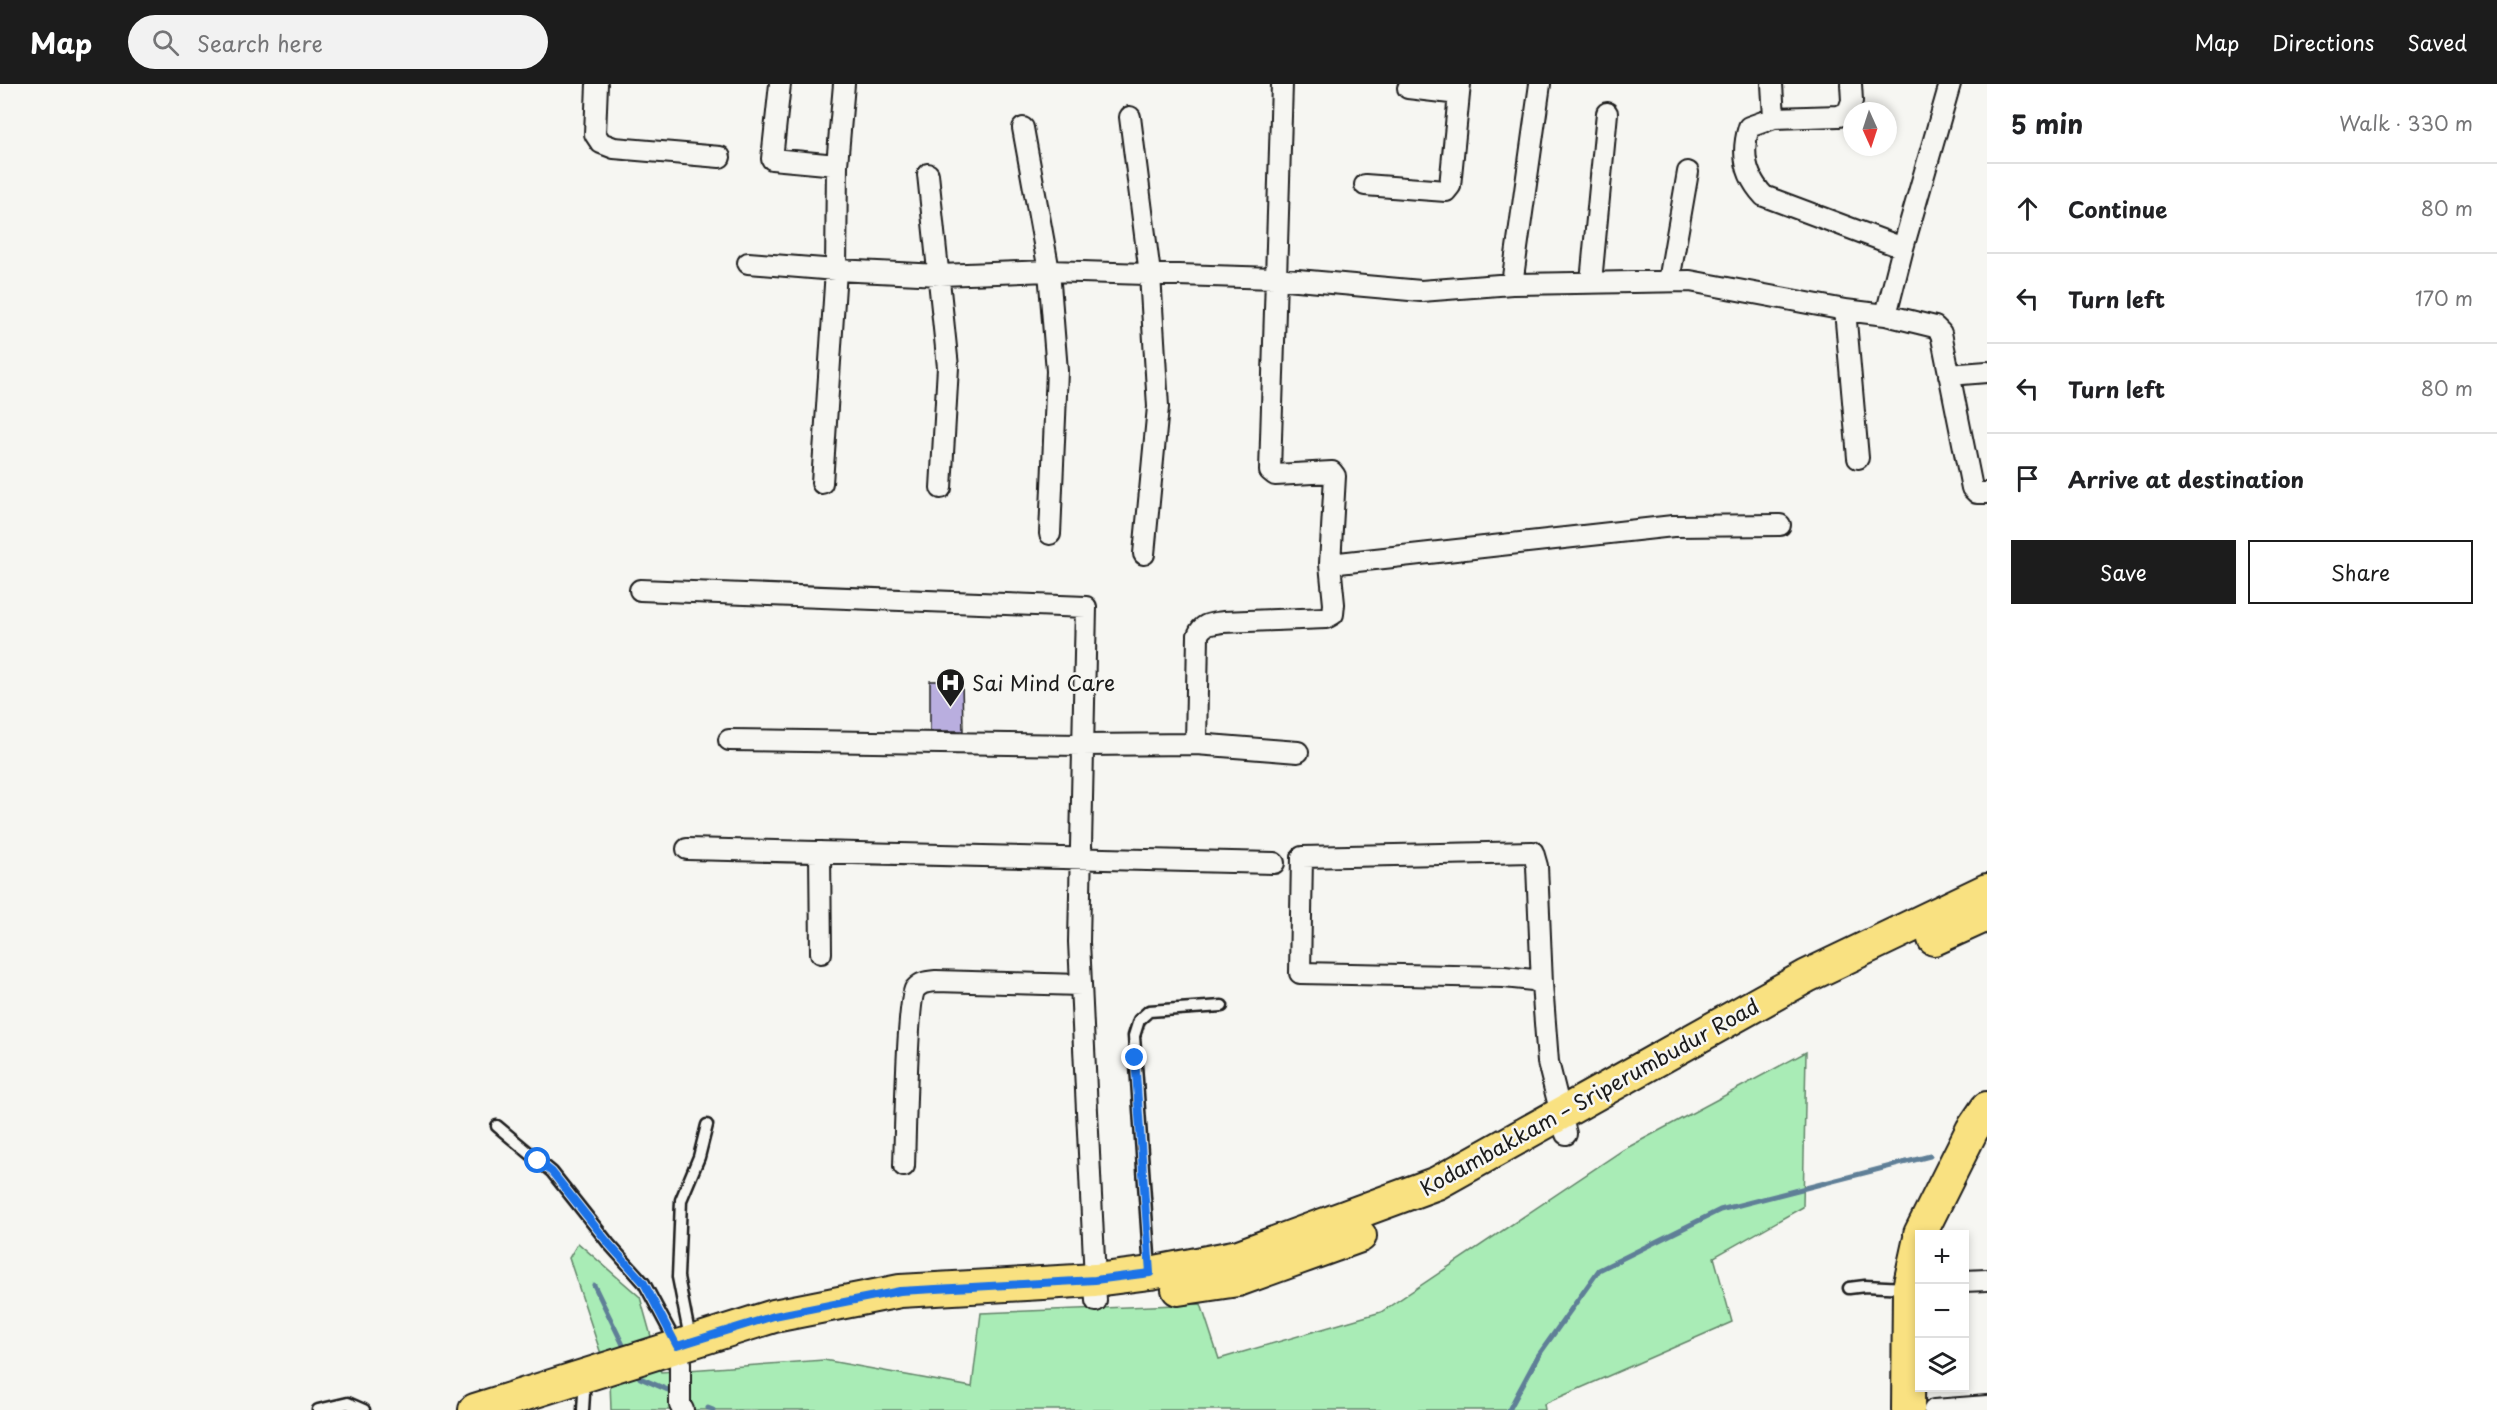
<!DOCTYPE html>
<html lang="en">
<head>
<meta charset="utf-8">
<style>
  body { margin:0; font-family:"Playpen Sans",sans-serif; background:#f2f2f2; color:#202124 }
  .controls { position:absolute; right:18px; bottom:18px; display:grid; overflow:hidden; border-radius:0px; box-shadow:0 3px 9px #0003 }
  .controls button { width:54px; height:54px; display:grid; place-items:center; padding:0; border:0; border-bottom:2px solid #e0e0e0; background:#fff; color:#202124; font:30px sans-serif }
  .compass { position:absolute; left:1843px; top:18px; width:54px; height:54px; border-radius:50%; background:#fff; box-shadow:0 3px 9px #0003; rotate:177deg }
  .stop { position:absolute; width:18px; height:18px; margin:-14px; border:4px solid #1a73e8; border-radius:50%; background:#fff }
  .stop.end { background:#1a73e8; border-color:#fff; box-shadow:0 2px 6px #0008 }
  .list { margin:0; padding:0; list-style:none }
  h2 { display:flex; justify-content:space-between; align-items:center; height:78px; margin:0; padding:0 24px; font-size:26px }
  h2 small { font-size:20px; font-weight:400; color:#757577 }
  .list li { display:grid; grid-template-columns:39px 1fr auto; gap:18px; align-items:center; box-sizing:border-box; height:90px; padding:0 24px; border-top:2px solid #e0e0e0 }
  .list b { display:block; font-size:22px; white-space:nowrap }
  .list em { font-size:20px; font-style:normal; color:#757577 }
  .actions { display:flex; gap:12px; padding:18px 24px }
  .actions a { flex:1; padding:14px 0; border:2px solid #1c1c1c; border-radius:0px; text-align:center; font-size:21px; color:#1c1c1c }
  .actions .main { background:#1c1c1c; color:#fff }
  .icon { flex:none; width:33px; height:33px; fill:none; stroke:currentColor; stroke-width:2; stroke-linecap:round; stroke-linejoin:round }
  .map { position:relative; flex:none; width:1987px; height:1326px; overflow:hidden }
  header { display:flex; align-items:center; gap:36px; box-sizing:border-box; height:84px; padding:0 30px; background:#1c1c1c; color:#fff }
  header strong { font-size:28px }
  nav { display:flex; gap:33px; margin-inline-start:auto; font-size:21px }
  .search { width:420px; height:54px; background:#f2f2f2; display:flex; align-items:center; gap:15px; box-sizing:border-box; padding:0 21px; border-radius:33px; color:#757577; font-size:22px }
  main { display:flex }
  aside { flex:1; background:#fff }
  .map>svg:first-child { display:block }
  .green { fill:#a9ecb6; stroke:#628469; stroke-width:1.5 }
  .lines { fill:none; stroke-linecap:round; stroke-linejoin:round }
  .stream { stroke:#5f7f97; stroke-width:5 }
  .building { fill:#b9aedf; stroke:#1c1c1c; stroke-width:1.5 }
  .lane-casing { stroke:#1c1c1c; stroke-width:15 }
  .street-casing { stroke:#1c1c1c; stroke-width:24 }
  .primary-casing { stroke:#1c1c1c; stroke-width:36 }
  .lane { stroke:#f6f6f2; stroke-width:10 }
  .street { stroke:#f6f6f2; stroke-width:20 }
  .primary { stroke:#f9e181; stroke-width:32 }
  .route { stroke:#1a73e8; stroke-width:8 }
  .labels { text-anchor:middle; dominant-baseline:central; stroke-width:5; stroke-linejoin:round; paint-order:stroke }
  .poi-label { font-size:21px; fill:#1c1c1c; stroke:#f6f6f2; text-anchor:start }
  .street-label { font-size:21px; fill:#1c1c1c; stroke:#f6f6f2 }
</style>
</head>
<body>
<header>
<strong>Map</strong>
<div class="search"><svg class="icon" aria-label="search" viewBox="0 0 24 24"><circle cx="10" cy="10" r="6"/><path d="M15 15l6 6"/></svg>Search here</div>
<nav><a>Map</a><a>Directions</a><a>Saved</a></nav>
</header>
<main>
<div class="map">
<svg width="1987" height="1326" viewBox="0 0 1987 1326">
  <rect width="100%" height="100%" fill="#f6f6f2"/>
  <filter id="ink" filterUnits="userSpaceOnUse"><feTurbulence type="fractalNoise" baseFrequency=".0167" numOctaves="2"/><feDisplacementMap in="SourceGraphic" scale="12" xChannelSelector="R" yChannelSelector="G"/><feConvolveMatrix kernelMatrix="1 2 1 2 8 2 1 2 1" color-interpolation-filters="sRGB"/></filter>
  <g filter="url(#ink)">
    <path class="green" d="M1806 968 1803 1123 1714 1173 1732 1238 1544 1320 1545 1326H611L610 1297 569 1174 578 1159 640 1213 661 1288 824 1276 972 1303 981 1229 1201 1220 1219 1275 1381 1228 1623 1066Z"/>
    <g class="lines">
      <path class="stream" d="M594 1201 627 1269
        M635 1286 640 1294 668 1306
        M708 1324 713 1326
        M1509 1326 1538 1272 1599 1186 1720 1126 1930 1072"/>
    </g>
    <path class="building" d="M930 597H962L963 647H930Z"/>
    <g class="lines">
      <defs>
        <path id="lane" d="M497 1042 552 1088 609 1160 644 1199 676 1259
          M1150 1187 1134 952 1139 936 1149 927 1222 922
          M1849 1204 1865 1202 1906 1204
          M690 1254 678 1193 681 1116 699 1073 707 1041
          M318 1326 348 1319 364 1326
          M583 1326 584 1310"/>
        <path id="street" d="M597 0 595 50 601 59 614 64 720 73
          M780 0 772 75 837 81
          M1772 0 1774 34
          M1851 0 1852 17 1848 28 1839 32 1774 34 1749 43C1741 69 1745 92 1764 112L1903 164
          M1408 4 1459 10
          M1130 33 1150 190 1158 323 1144 470
          M1023 44 1049 187 1057 287 1050 450
          M928 90 948 283 941 404
          M1365 101 1446 107 1450 102 1460 0
          M748 179 836 186 940 191 1049 187 1275 194 1421 207 1512 200 1690 197 1845 226 1886 231 1935 243 1941 249 1972 404 1977 409H1987
          M1669 197 1688 88
          M1591 198 1607 29
          M1512 200 1540 0
          M1845 226 1858 374
          M1886 231 1903 164 1950 0
          M1949 291 1987 288
          M822 399 836 186 837 81 844 0
          M1330 480 1673 442 1780 441
          M640 506 1086 523 1079 858 1096 1217
          M729 656 1081 661 1196 660 1198 551C1203 539 1211 540 1223 538L1326 534 1333 530 1334 520 1330 480 1335 392 1332 388 1275 391 1270 387 1282 0
          M1196 660 1298 668
          M687 765 1274 779
          M820 768 821 869
          M1542 900 1537 782 1533 768 1302 773 1300 889 1504 893 1533 896 1542 900 1548 978 1566 1050
          M904 1082C905 1057 907 918 915 905 921 898 927 898 936 897L1081 901
          M1964 1197 1987 1196
          M680 1279V1321L683 1326
          M1934 1326 1987 1322"/>
        <path id="primary" d="M1934 855 1987 831
          M1920 1150 1972 1046 1987 1024
          M1178 1205 1238 1196 1360 1152
          M475 1326 774 1232 900 1207 1095 1196 1150 1189 1239 1172 1437 1099 1807 892 1987 806
          M1908 1326 1909 1204 1920 1154"/>
      </defs>
      <use href="#lane" class="lane-casing"/>
      <use href="#street" class="street-casing"/>
      <use href="#primary" class="primary-casing"/>
      <use href="#lane" class="lane"/>
      <use href="#street" class="street"/>
      <use href="#primary" class="primary"/>
    </g>
  </g>
  <g class="lines" filter="url(#ink)">
    <path class="route" d="M538 1077 552 1088 609 1160 644 1199 677 1262 774 1232 900 1207 1095 1196 1150 1189 1135 974"/>
  </g>
  <defs>
    <symbol id="hospital-pin" viewBox="-11 -11 22 30"><path d="M0 17L-7.5 6A9.5 9.5 0 1 1 7.5 6Z" fill="#1c1c1c" stroke="#f6f6f2"/><path d="M-5-5h3v3.5h4V-5h3V5h-3V1.5h-4V5h-3Z" fill="#fff"/></symbol>
  </defs>
  <g fill-rule="evenodd">
    <use href="#hospital-pin" x="934" y="582" width="33" height="45"/>
  </g>
  <g class="labels">
    <g class="poi-label">
      <text x="972" y="598">Sai Mind Care</text>
    </g>
    <g class="street-label">
      <text transform="translate(1589 1012) rotate(-29)">Kodambakkam – Sriperumbudur Road</text>
    </g>
  </g>
</svg>
<div class="controls">
<button>+</button>
<button>−</button>
<button><svg class="icon" aria-label="layers" viewBox="0 0 24 24"><path d="M12 4l9 5-9 5-9-5zM3 14l9 5 9-5"/></svg></button>
</div>
<svg class="compass" viewBox="-18 -18 36 36"><path d="M0-13l5 13h-10z" fill="#e53935"/><path d="M0 13l5-13h-10z" fill="#757577"/></svg>
<div class="stop" style="left:538px;top:1077px"></div>
<div class="stop end" style="left:1135px;top:974px"></div>
</div>
<aside>
<h2>5 min<small>Walk · 330 m</small></h2>
<ul class="list">
<li><svg class="icon" aria-label="ahead" viewBox="0 0 24 24"><path d="M12 20V5M6 11l6-6 6 6"/></svg><div><b>Continue</b></div><em>80 m</em></li>
<li><svg class="icon" aria-label="left" viewBox="0 0 24 24"><path d="M17 20v-9H6M10 6l-5 5 5 5"/></svg><div><b>Turn left</b></div><em>170 m</em></li>
<li><svg class="icon" aria-label="left" viewBox="0 0 24 24"><path d="M17 20v-9H6M10 6l-5 5 5 5"/></svg><div><b>Turn left</b></div><em>80 m</em></li>
<li><svg class="icon" aria-label="arrive" viewBox="0 0 24 24"><path d="M6 21V4h12l-3 4 3 4H6"/></svg><div><b>Arrive at destination</b></div></li>
</ul>
<div class="actions"><a class="main">Save</a><a>Share</a></div>
</aside>
</main>
</body>
</html>
